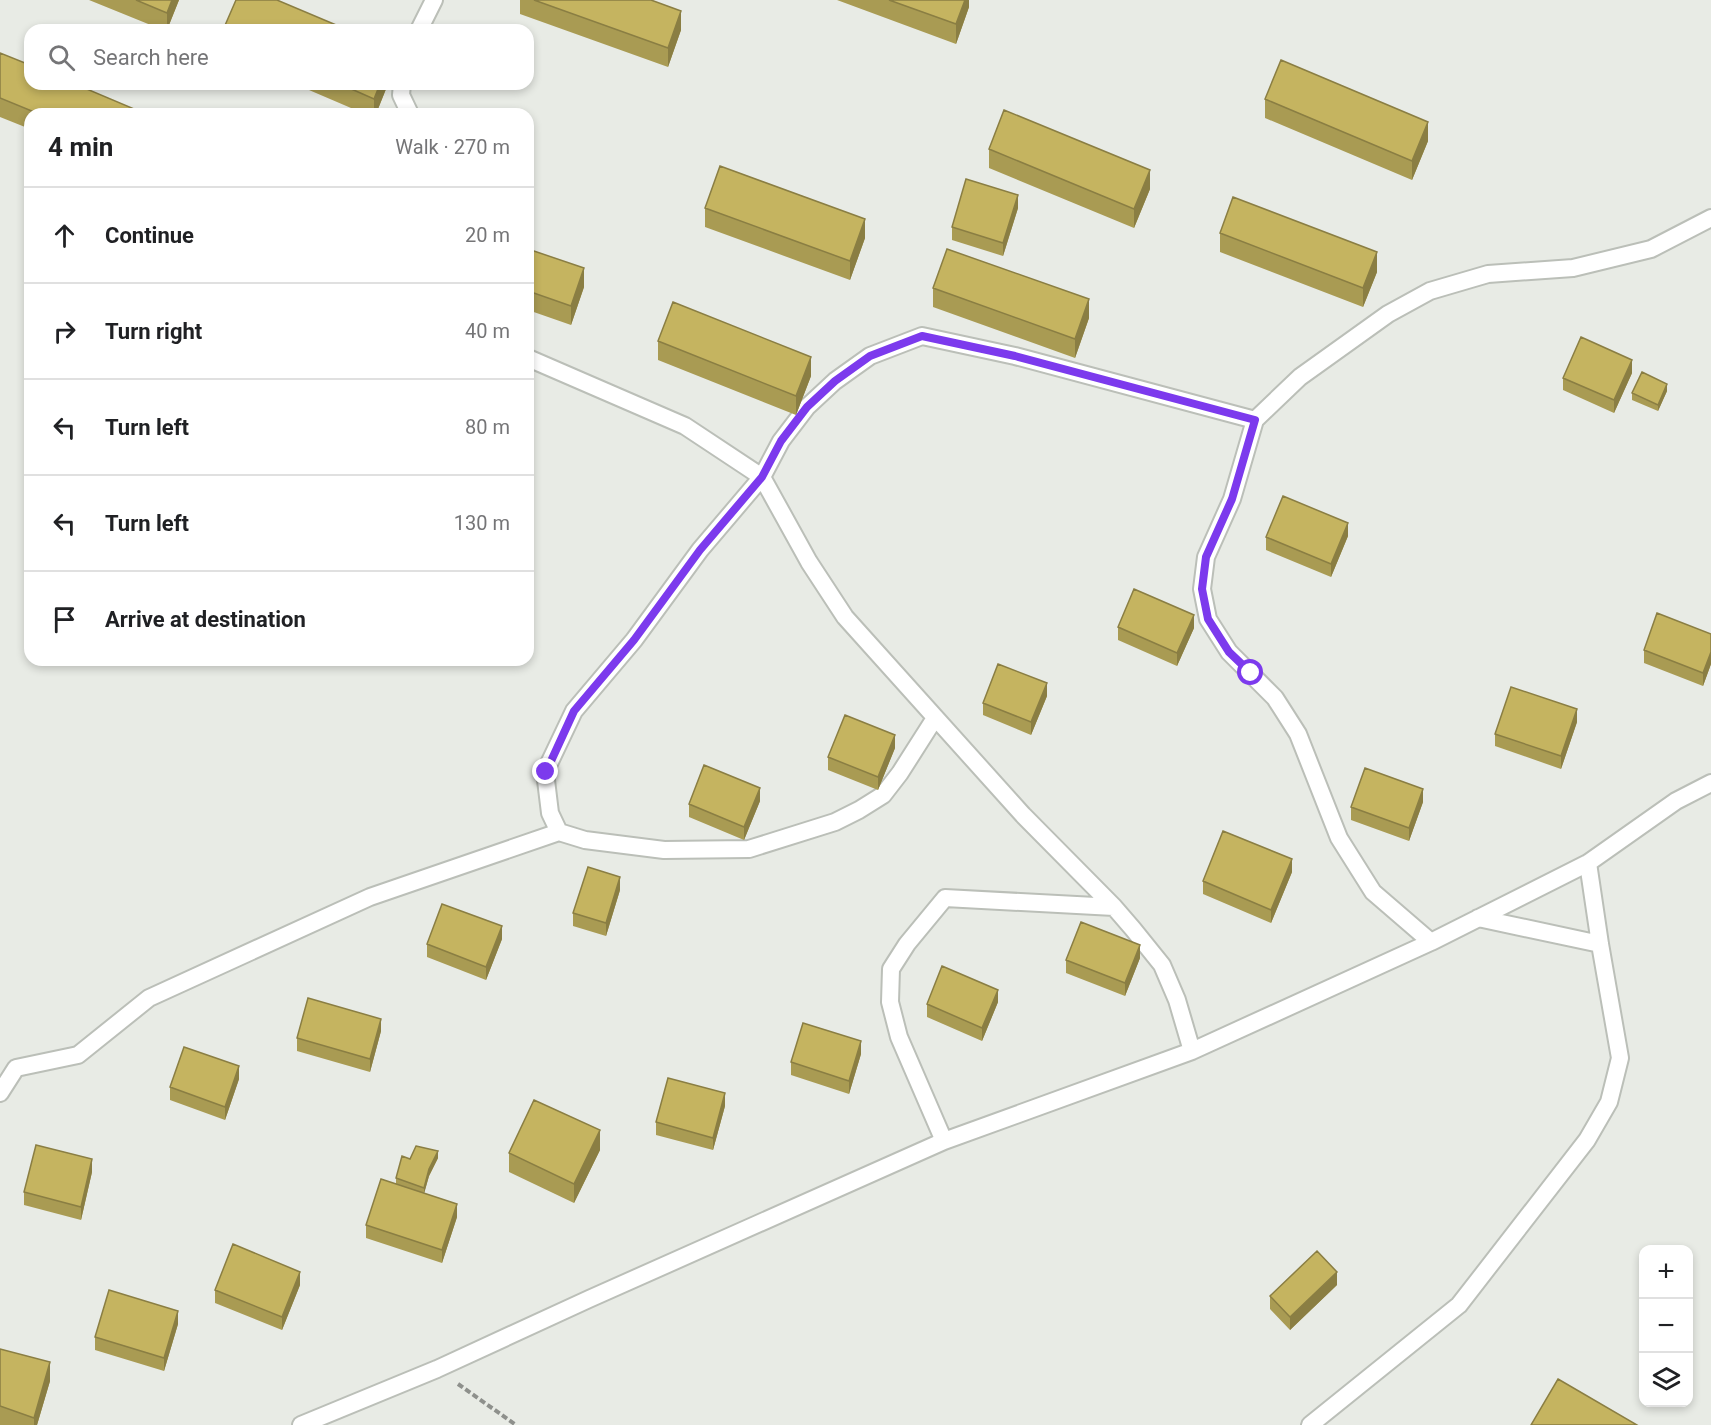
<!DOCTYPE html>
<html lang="en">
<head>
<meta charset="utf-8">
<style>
  body { margin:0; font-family:Roboto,sans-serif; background:#f6f6f6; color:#202124 }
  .controls { position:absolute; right:18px; bottom:18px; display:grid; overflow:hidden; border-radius:12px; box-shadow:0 3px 9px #0003 }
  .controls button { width:54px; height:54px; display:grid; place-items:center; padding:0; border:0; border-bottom:2px solid #e0e0e0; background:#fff; color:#202124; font:30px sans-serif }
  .stop { position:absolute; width:18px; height:18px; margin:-14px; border:4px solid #7c3aed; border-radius:50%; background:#fff }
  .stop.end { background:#7c3aed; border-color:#fff; box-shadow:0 2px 6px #0008 }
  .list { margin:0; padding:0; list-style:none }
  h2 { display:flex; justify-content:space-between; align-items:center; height:78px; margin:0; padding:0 24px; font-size:26px }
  h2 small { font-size:20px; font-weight:400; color:#757577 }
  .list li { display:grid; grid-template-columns:39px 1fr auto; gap:18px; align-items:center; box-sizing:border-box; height:96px; padding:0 24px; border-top:2px solid #e0e0e0 }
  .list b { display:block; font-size:22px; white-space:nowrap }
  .list em { font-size:20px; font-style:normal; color:#757577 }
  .icon { flex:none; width:33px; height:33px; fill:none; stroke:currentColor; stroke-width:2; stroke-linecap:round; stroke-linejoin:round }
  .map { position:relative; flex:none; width:1711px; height:1425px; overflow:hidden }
  .search { position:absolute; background:#fff; box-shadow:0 3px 9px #0003; left:24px; top:24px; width:510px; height:66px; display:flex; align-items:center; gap:15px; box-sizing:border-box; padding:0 21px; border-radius:18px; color:#757577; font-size:22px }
  .panel { position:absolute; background:#fff; box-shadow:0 3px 9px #0003; left:24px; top:108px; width:510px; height:558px; border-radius:18px }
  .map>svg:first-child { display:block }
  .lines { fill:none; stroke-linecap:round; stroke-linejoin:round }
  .lane-casing { stroke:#bbbfb8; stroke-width:20 }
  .path { stroke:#8e908c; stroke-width:4; stroke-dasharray:6 3; stroke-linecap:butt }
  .lane { stroke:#fff; stroke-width:16 }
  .wall { fill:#a99b53 }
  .shaded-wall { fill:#8a7e43 }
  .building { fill:#c5b460; stroke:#8a7e43; stroke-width:1.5 }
  .route { stroke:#7c3aed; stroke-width:8 }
</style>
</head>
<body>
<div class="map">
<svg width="1711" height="1425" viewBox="0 0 1711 1425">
  <rect width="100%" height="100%" fill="#e8ebe5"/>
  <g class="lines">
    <defs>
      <path id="lane" d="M419 30 434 0
        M402 84 401 95 410 114
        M528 358 685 426 762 477 700 550 634 640 574 711 545 772 550 813 559 832 585 840 664 850 749 849 835 822 859 810 883 795 900 773 935 718
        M1478 918 1600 944
        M1431 942 1373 892 1339 838 1298 734 1275 698 1229 652 1208 619 1202 589 1206 557 1232 499 1255 420 1300 377 1388 314 1430 291 1488 274 1573 268 1651 249 1711 218
        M1192 1051 1177 1000 1162 965 1133 929 1114 907 1023 815 845 617 809 562 762 477 781 441 807 407 835 381 870 356 922 336 1015 356 1255 420
        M0 1093 16 1068 78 1055 149 998 370 897 559 832
        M944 1141 899 1037 890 1002 891 969 907 944 945 898 1114 907
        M301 1425 437 1369 589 1299 944 1141 1192 1051 1431 942 1588 863 1676 801 1711 783
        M1310 1425 1459 1305 1587 1140 1609 1102 1620 1058 1600 944 1588 863"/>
    </defs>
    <use href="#lane" class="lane-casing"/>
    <path class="path" d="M458 1384 516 1425"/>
    <use href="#lane" class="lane"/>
  </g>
  <path class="wall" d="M89 0H179L167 30H163Z
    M520 0H651L681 30 668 67 520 14Z
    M837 0H969V7L956 44Z
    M0 53 139 114H30V129L0 117Z
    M295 84H388L376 114H365Z
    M1265 99 1428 141 1412 180 1265 118Z
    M989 149 1150 189 1134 228 989 168Z
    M705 208 865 238 850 280 705 227Z
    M1018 208 1003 256 952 240V227Z
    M1220 233 1377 272 1363 307 1220 252Z
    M528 249 584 287 571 325 528 310Z
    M933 288 1089 318 1075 358 933 307Z
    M658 341 811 376 796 415 658 360Z
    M1632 373 1614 413 1563 390V378Z
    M1667 391 1658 411 1632 400V393Z
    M1348 536 1331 577 1266 550V537Z
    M1118 627 1194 628 1177 666 1118 640Z
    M1711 634V664L1703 686 1644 663V650Z
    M1047 696 1031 735 983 715V703Z
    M1577 722 1561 769 1495 746V734Z
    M895 748 878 790 828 770V757Z
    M760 801 744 840 689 817V804Z
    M1423 802 1409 841 1351 820V807Z
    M1292 872 1271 923 1203 894V881Z
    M620 890 606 936 573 926V913Z
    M502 939 486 980 427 957V944Z
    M1140 958 1125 996 1066 973V960Z
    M998 1002 982 1041 927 1017V1004Z
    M381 1031 370 1072 297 1051V1038Z
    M861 1054 849 1094 791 1075V1062Z
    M239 1079 225 1120 170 1100V1087Z
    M725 1106 713 1150 656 1135V1122Z
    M600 1150 574 1203 509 1172V1153Z
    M438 1158 429 1176 424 1193 457 1217 442 1263 366 1238V1225L396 1184V1178L410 1159Z
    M92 1172 81 1220 24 1205V1192Z
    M300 1285 282 1330 215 1303V1290Z
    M1337 1285 1290 1330 1270 1309V1296Z
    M178 1324 164 1371 95 1350V1337Z
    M0 1349 50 1381 37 1425H0Z"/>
  <path class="shaded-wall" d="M172 0H179L167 30V13Z
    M965 0H969V7L956 44V24Z
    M681 11V30L668 67V48Z
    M380 84H388L376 114H374V99Z
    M1428 122V141L1412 180V161Z
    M1150 170V189L1134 228V209Z
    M1018 195V208L1003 256V243Z
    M865 219V238L850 280V261Z
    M1377 252V272L1363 307V288Z
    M584 268V287L571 325V306Z
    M1089 299V318L1075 358V339Z
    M811 357V376L796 415V396Z
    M1632 360V373L1614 413V400Z
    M1667 384V391L1658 411V405Z
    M533 410V429L528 442V423Z
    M1348 523V536L1331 577V564Z
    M1194 615V628L1177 666V653Z
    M1711 652V664L1703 686V673Z
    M1047 683V696L1031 735V722Z
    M1577 709V722L1561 769V756Z
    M895 735V748L878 790V777Z
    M760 788V801L744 840V827Z
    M1423 789V802L1409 841V828Z
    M1292 859V872L1271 923V910Z
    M620 877V890L606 936V923Z
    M502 926V939L486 980V967Z
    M1140 945V958L1125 996V983Z
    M998 990V1002L982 1041V1028Z
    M381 1019V1031L370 1072V1059Z
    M861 1041V1054L849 1094V1081Z
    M239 1066V1079L225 1120V1107Z
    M725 1093V1106L713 1150V1138Z
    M600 1130V1150L574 1203V1184Z
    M438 1151V1158L429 1176 424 1194V1188L429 1169Z
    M92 1159V1172L81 1220V1207Z
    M457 1204V1217L442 1263V1250Z
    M300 1272V1285L282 1330V1317Z
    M1337 1272V1285L1290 1330V1317Z
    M178 1311V1324L164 1371V1358Z
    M50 1362V1381L37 1425H34V1418Z"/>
  <path class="building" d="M136 0H172L167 13Z
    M236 0H277L348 30H223Z
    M534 0H651L681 11 668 48Z
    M889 0H965L956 24Z
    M0 53 30 65V84H75L139 111 137 114H39L0 98Z
    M1281 60 1428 122 1412 161 1265 99Z
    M340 84H380L374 99Z
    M1004 110 1150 170 1134 209 989 149Z
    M720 166 865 219 850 261 705 208Z
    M966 179 1018 195 1003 243 952 227Z
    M1233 197 1377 252 1363 288 1220 233Z
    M528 249 584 268 571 306 528 291Z
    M947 249 1089 299 1075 339 933 288Z
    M673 302 811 357 796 396 658 341Z
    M1581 337 1632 360 1614 400 1563 378Z
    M1642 372 1667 384 1658 405 1632 393Z
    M528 408 533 410 528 423Z
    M1283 496 1348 523 1331 564 1266 537Z
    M1134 589 1194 615 1177 653 1118 627Z
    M1657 613 1711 634V652L1703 673 1644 650Z
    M998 664 1047 683 1031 722 983 703Z
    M1511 687 1577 709 1561 756 1495 734Z
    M845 715 895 735 878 777 828 757Z
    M704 765 760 788 744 827 689 804Z
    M1365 768 1423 789 1409 828 1351 807Z
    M1223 831 1292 859 1271 910 1203 881Z
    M588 867 620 877 606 923 573 913Z
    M442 904 502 926 486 967 427 944Z
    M1081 922 1140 945 1125 983 1066 960Z
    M942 966 998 990 982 1028 927 1004Z
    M308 998 381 1019 370 1059 297 1038Z
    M803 1023 861 1041 849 1081 791 1062Z
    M184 1047 239 1066 225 1107 170 1087Z
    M668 1078 725 1093 713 1138 656 1122Z
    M534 1100 600 1130 574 1184 509 1153Z
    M36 1145 92 1159 81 1207 24 1192Z
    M416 1146 438 1151 429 1169 424 1188 396 1178 402 1156 410 1159Z
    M381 1179 457 1204 442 1250 366 1225Z
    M233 1244 300 1272 282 1317 215 1290Z
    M1317 1251 1337 1272 1290 1317 1270 1296Z
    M109 1290 178 1311 164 1358 95 1337Z
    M0 1349 50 1362 34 1418 0 1406Z
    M1558 1379 1637 1425H1531Z"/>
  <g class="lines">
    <path class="route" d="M546 772 574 711 634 640 700 550 762 477 781 441 807 407 835 381 870 356 922 336 1015 356 1255 420 1232 499 1206 557 1202 589 1208 619 1229 652 1251 673"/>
  </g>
</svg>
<div class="controls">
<button>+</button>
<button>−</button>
<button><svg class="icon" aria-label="layers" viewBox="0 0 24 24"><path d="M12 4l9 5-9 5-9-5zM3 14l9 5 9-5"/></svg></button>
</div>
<div class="stop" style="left:1251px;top:673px"></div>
<div class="stop end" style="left:546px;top:772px"></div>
<div class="search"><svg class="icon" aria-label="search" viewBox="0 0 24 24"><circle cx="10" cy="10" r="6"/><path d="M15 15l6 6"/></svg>Search here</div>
<section class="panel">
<h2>4 min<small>Walk · 270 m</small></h2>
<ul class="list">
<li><svg class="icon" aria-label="ahead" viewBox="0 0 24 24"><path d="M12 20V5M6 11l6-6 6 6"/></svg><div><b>Continue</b></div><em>20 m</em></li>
<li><svg class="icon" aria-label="right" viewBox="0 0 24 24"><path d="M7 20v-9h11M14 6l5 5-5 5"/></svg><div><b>Turn right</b></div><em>40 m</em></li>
<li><svg class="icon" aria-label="left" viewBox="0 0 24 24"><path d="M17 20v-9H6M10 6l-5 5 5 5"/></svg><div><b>Turn left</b></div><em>80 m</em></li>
<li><svg class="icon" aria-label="left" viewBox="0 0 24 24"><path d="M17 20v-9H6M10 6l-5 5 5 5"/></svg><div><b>Turn left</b></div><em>130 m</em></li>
<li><svg class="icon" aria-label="arrive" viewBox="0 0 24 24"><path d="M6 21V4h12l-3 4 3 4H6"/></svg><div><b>Arrive at destination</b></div></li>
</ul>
</section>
</div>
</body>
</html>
